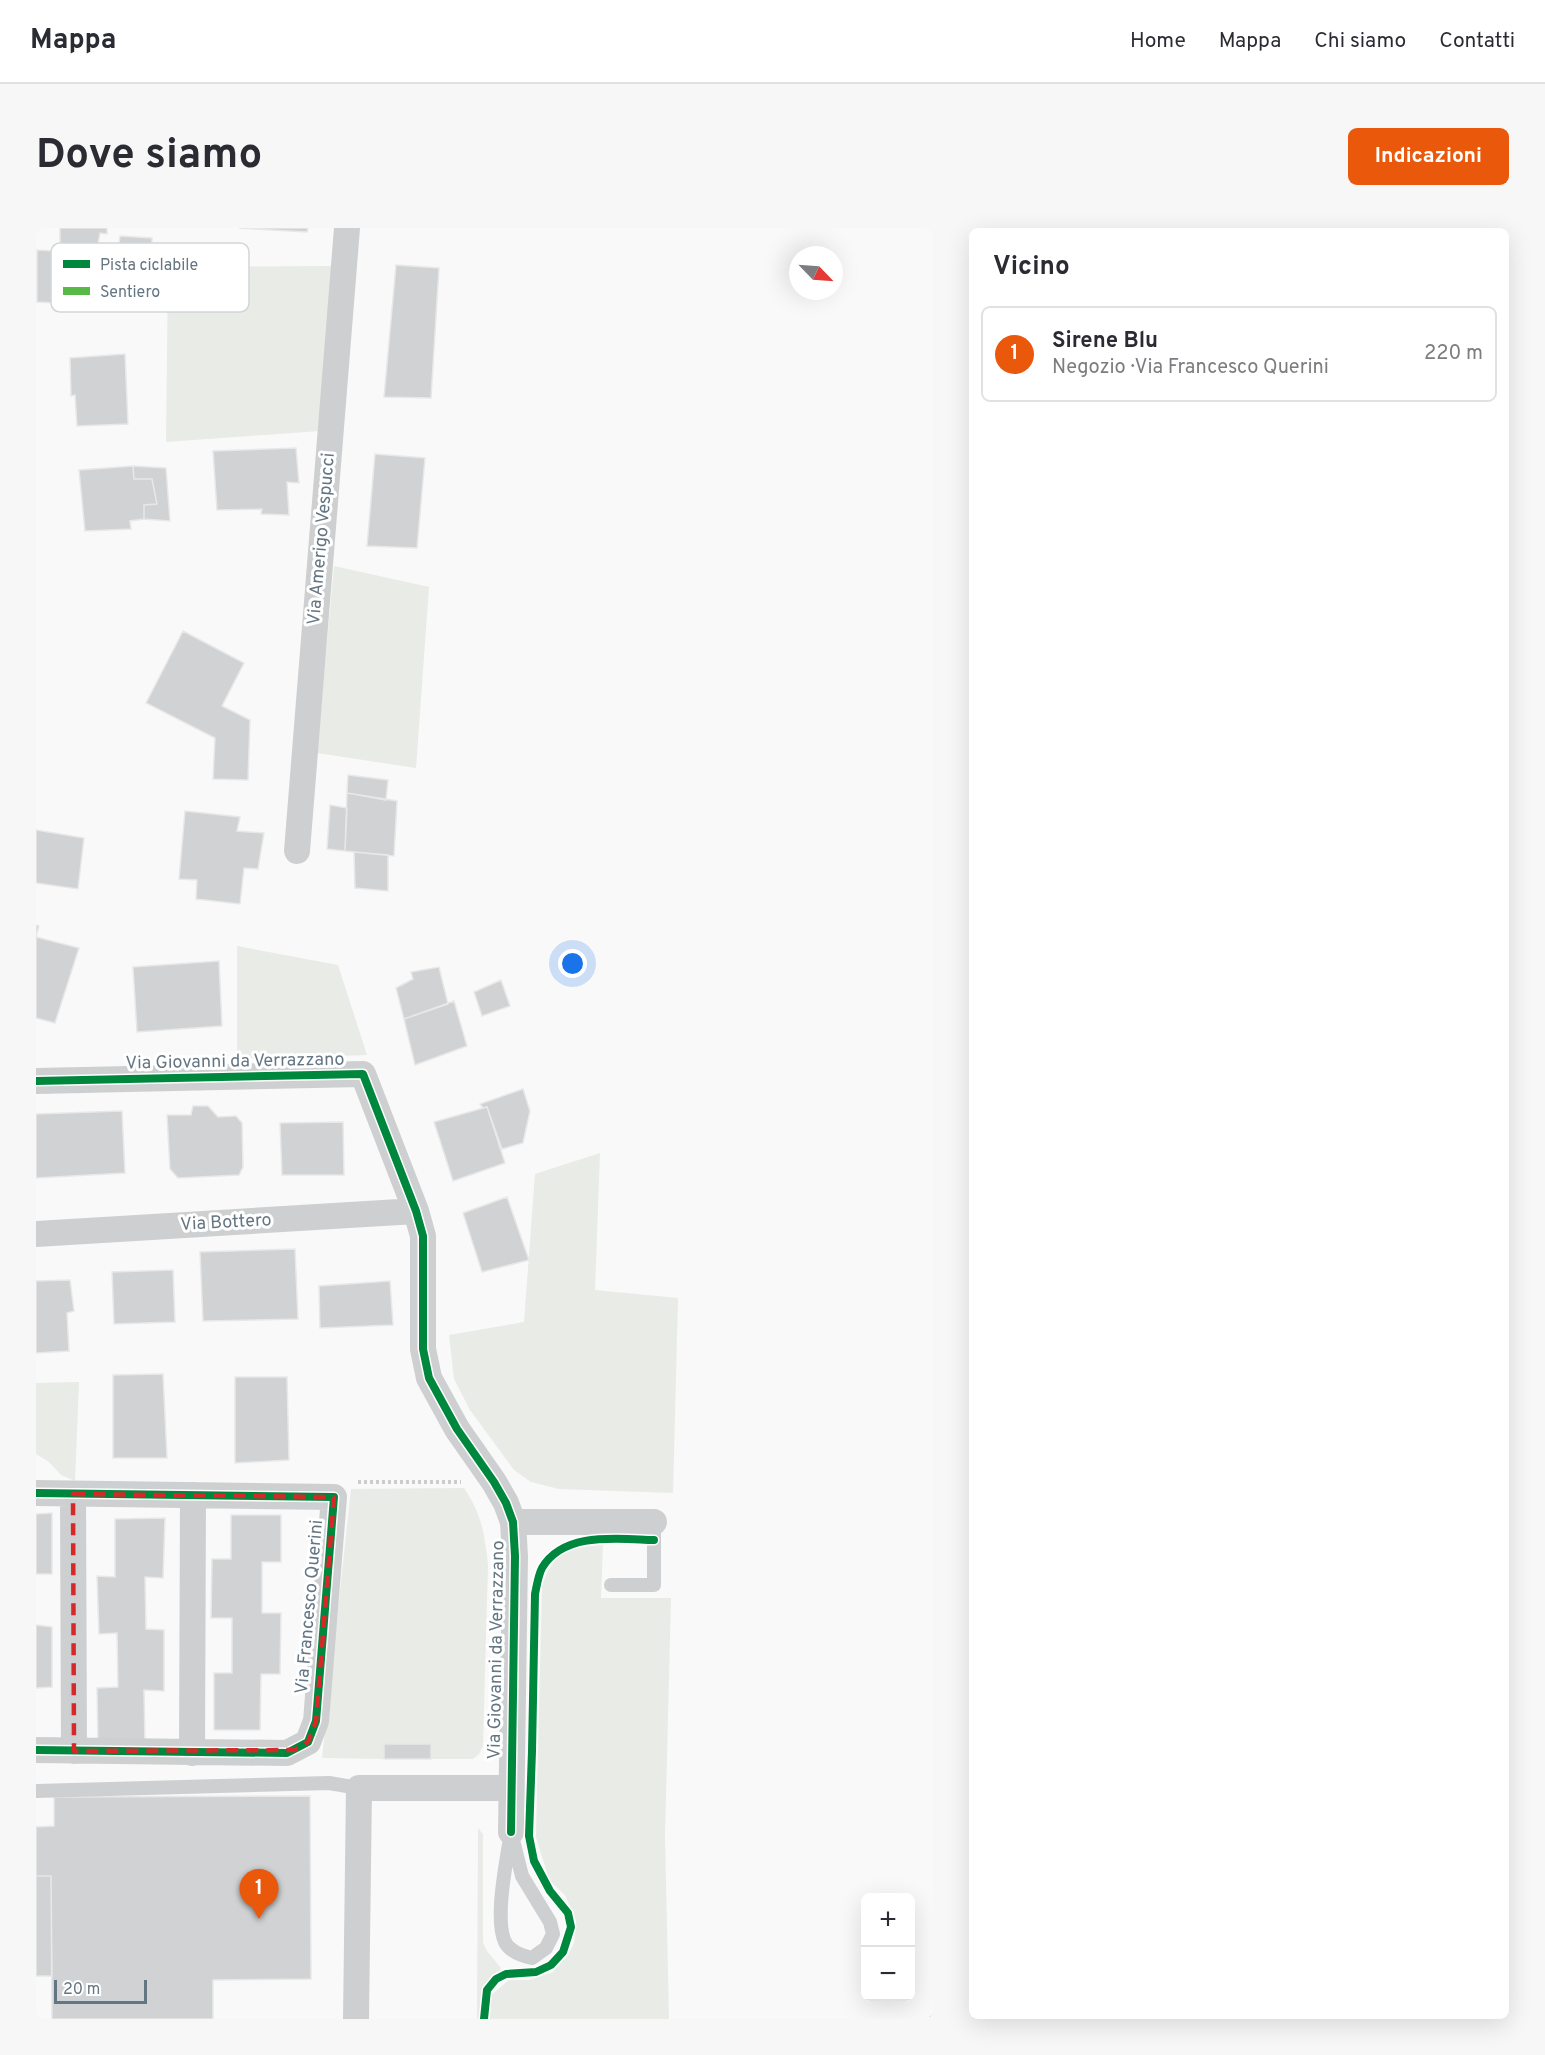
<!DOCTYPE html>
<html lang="it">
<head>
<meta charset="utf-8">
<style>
  body { margin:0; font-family:Overpass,sans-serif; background:#f7f7f7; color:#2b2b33 }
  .controls { position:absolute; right:18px; bottom:18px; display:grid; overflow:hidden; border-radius:9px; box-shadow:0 6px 24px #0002 }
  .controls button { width:54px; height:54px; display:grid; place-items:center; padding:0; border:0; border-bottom:2px solid #e1e1e2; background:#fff; color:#2b2b33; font:30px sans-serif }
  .compass { position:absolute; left:753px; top:18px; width:54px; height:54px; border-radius:50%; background:#fff; box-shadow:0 6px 24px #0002; rotate:115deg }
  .scale { position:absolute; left:18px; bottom:15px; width:93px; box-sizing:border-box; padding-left:6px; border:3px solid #657683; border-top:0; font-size:16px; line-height:21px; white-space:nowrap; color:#657683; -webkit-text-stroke:4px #fff; paint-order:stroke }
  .you { position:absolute; left:537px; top:736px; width:21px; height:21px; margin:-15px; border:4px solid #fff; border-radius:50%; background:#1a73e8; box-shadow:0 0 0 9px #1a73e833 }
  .badge { display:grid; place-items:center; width:39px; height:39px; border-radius:50%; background:#ea580c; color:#fff; font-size:20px; font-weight:700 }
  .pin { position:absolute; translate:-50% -50px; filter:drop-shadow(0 2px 3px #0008) }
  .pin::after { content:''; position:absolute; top:32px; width:21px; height:18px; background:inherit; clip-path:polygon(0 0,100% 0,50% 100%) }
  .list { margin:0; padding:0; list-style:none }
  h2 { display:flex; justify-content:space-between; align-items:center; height:78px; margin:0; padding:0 24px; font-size:26px }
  h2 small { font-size:20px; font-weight:400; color:#7c7c81 }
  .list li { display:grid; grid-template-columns:39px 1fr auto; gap:18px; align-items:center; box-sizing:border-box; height:96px; margin:0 12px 12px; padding:0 12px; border:2px solid #e1e1e2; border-radius:9px }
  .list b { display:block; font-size:22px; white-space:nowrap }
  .list p { margin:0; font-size:20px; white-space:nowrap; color:#7c7c81 }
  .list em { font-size:20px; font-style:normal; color:#7c7c81 }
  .map { position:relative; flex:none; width:897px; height:1791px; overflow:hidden; border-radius:9px }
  header { display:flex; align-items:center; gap:36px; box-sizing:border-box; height:84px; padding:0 30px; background:#fff; border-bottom:2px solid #e1e1e2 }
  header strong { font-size:28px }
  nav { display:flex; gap:33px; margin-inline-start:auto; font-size:21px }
  .intro { display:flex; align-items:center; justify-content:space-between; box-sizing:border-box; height:144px; padding:0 36px }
  h1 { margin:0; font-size:42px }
  .button { padding:15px 27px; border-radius:9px; background:#ea580c; color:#fff; font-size:21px; font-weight:700 }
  main { display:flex; gap:36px; padding:0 36px }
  aside { flex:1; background:#fff; border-radius:9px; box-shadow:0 6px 24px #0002 }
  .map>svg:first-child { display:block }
  .green { fill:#e8ebe6 }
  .building { fill:#d0d2d3; stroke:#e8e8e8; stroke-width:1.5 }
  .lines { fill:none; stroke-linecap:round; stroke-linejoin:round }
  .path { stroke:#cbcccd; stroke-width:4; stroke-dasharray:3 3; stroke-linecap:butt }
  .lane { stroke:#cecfd0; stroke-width:14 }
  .street { stroke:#cecfd0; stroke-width:26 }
  .quiet { stroke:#58b947; stroke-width:6; stroke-dasharray:12 6; stroke-linecap:butt }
  .cycleway-casing { stroke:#fff; stroke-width:11 }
  .cycleway { stroke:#00873e; stroke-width:8 }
  .marked { fill:none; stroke:#d62828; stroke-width:4.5; stroke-dasharray:12 8; stroke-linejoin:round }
  .labels { text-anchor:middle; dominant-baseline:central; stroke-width:6; stroke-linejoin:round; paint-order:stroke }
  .street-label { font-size:18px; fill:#657683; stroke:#fff }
  .key { fill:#fff; stroke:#d1d6da; stroke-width:1.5 }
  .key-label { font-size:16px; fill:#657683 }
</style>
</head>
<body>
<header>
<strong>Mappa</strong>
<nav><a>Home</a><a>Mappa</a><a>Chi siamo</a><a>Contatti</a></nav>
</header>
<div class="intro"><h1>Dove siamo</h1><a class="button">Indicazioni</a></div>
<main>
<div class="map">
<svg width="897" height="1791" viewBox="0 0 897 1791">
  <rect width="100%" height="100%" fill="#f9f9f9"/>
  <path class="green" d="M296 38 284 203 130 214 132 39Z
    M298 338 393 359 380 540 281 525Z
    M201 718 302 737 331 827 201 831Z
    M564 925 559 1062 642 1070 637 1265 523 1261 495 1254 478 1242 434 1182 418 1151 413 1107 488 1094 499 946Z
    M43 1154 39 1253 25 1247 13 1234 0 1226V1155Z
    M428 1260C446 1287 448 1304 452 1336L447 1518 443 1526 437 1531H394V1516H349L348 1531 286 1530 315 1261Z
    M567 1317 565 1370H635L629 1608 633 1791H454L455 1767 473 1752H493L517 1744 532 1727 538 1715 540 1692 529 1667 516 1655 511 1645 500 1609 506 1357C519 1323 532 1319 567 1317Z
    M442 1600 447 1606V1715L451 1723 465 1740C463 1747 457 1749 452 1755 445 1765 446 1779 446 1791H441Z"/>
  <path class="building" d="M24 0H71V6L64 5 56 49 24 48Z
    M203 0H272L271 4Z
    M84 8 116 10V36L81 35Z
    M1 22 20 23 24 48 56 49 62 77 1 74Z
    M360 37 403 40 395 170 348 169Z
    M89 126 92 196 41 198 39 167 35 168 34 130Z
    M260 220 263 255 251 254 253 287 225 286 226 281 181 282 177 223Z
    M339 226 389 230 381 320 331 318Z
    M97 238 98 251H116L121 276 108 277V291L94 293 95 301 49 303 43 242Z
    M97 238 130 240 134 293 108 291V277L121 276 116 251H98Z
    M147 403 208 435 186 478 214 492 212 552 177 551 179 510 110 475Z
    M312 547 352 552 350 572 311 565Z
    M311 565 361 573 358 628 309 623Z
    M294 577 311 580 309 623 291 621Z
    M149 583 204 589 201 603 228 605 222 641 208 640 204 676 160 671 161 652 143 651Z
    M0 602 48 610 42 661 0 655Z
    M318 624 352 627V663L319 660Z
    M0 697 3 698 0 709 43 720 19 795 0 790Z
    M183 733 186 798 101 804 97 739Z
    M403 739 412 776 368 791 360 760 377 751 375 744Z
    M465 752 474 778 446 788 438 764Z
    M418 773 431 818 379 837 368 791Z
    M487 861 494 883 487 915 466 921 451 879 447 880 444 876Z
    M157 878H172L182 889 200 888 206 895 207 939 203 947 142 950 134 941 131 887H155Z
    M451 879 469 935 417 953 398 894Z
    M86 883 89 945 0 950V886Z
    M307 894 308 947H246L244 895Z
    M471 969 493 1032 446 1044 427 985Z
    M259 1021 262 1091 167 1093 164 1024Z
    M137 1042 139 1094 78 1096 76 1044Z
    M34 1052 38 1083 31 1085 33 1123 0 1125V1053Z
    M354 1053 357 1097 284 1100 283 1058Z
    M127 1146 131 1230H77V1147Z
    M199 1149H251L253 1232 199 1235Z
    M16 1285V1346H0V1286Z
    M195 1287H245V1334H226V1385H245L244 1446H225L224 1502H178V1445H196V1390H175L176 1331H195Z
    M129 1290 127 1350 109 1349 110 1401 128 1402V1463L108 1462 109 1519 62 1517 61 1460 82 1459 81 1405 63 1406 61 1348 79 1349V1291Z
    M0 1397 16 1399V1459L0 1460Z
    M348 1516H395V1531H348Z
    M274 1568 275 1751 177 1752V1791H16L15 1648H0V1599L18 1598V1569Z
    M0 1648H15L16 1748H0Z"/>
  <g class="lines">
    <path class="path" d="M322 1254H425"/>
    <path class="lane" d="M575 1357H618V1294
      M0 1563 293 1555 323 1560
      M475 1604 486 1648 514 1694 517 1706 510 1720 496 1730C487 1728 474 1724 469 1714 458 1690 471 1631 475 1604Z"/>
    <path class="street" d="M261 623 311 0
      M0 853 327 846 380 983 387 1008V1121L393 1150 421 1201 458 1254 470 1275 477 1294 479 1328 475 1604
      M0 1006 380 983
      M0 1265 298 1269 280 1493 272 1514 251 1525 0 1522
      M37 1266 38 1523
      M477 1294H618
      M156 1525 157 1267
      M320 1791 323 1560H475"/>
    <path class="quiet" d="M895 1791 897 1790"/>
    <defs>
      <path id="cycleway" d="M0 853 327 846 380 983 387 1008V1121L393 1150 421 1201 458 1254 470 1275 477 1294 479 1328 475 1604
        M0 1265 298 1269 280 1493 272 1514 251 1525 0 1522
        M448 1791 451 1762 460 1751 470 1746 500 1744 515 1737 527 1724 535 1699 532 1685 514 1663 498 1633 493 1608 496 1523 499 1366C501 1357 502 1348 506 1340 528 1303 582 1311 618 1312"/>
    </defs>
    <use href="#cycleway" class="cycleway-casing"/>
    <use href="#cycleway" class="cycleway"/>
  </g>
  <path class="marked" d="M37 1266 298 1269 280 1493 272 1514 258 1522 38 1523Z"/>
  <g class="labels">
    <g class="street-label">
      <text transform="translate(286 311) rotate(-85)">Via Amerigo Vespucci</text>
      <text transform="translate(199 834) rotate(-1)">Via Giovanni da Verrazzano</text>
      <text transform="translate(190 995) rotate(-3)">Via Bottero</text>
      <text transform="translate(274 1379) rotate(-85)">Via Francesco Querini</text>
      <text transform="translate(461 1422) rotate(-89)">Via Giovanni da Verrazzano</text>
    </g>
  </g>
  <rect x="15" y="15" width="198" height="69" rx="9" class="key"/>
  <rect x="27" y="32" width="27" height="8" fill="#00873e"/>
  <rect x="27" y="59" width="27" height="8" fill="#58b947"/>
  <g class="key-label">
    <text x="64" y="42">Pista ciclabile</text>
    <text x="64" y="69">Sentiero</text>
  </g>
</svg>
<div class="controls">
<button>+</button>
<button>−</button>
</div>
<svg class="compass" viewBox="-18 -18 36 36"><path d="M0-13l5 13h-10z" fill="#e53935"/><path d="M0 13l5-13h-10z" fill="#7c7c81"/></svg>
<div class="scale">20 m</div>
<div class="you"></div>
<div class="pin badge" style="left:223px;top:1691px">1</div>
</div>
<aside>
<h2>Vicino<small></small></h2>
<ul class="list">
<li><span class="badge">1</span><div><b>Sirene Blu</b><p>Negozio · Via Francesco Querini</p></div><em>220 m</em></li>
</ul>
</aside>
</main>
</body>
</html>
